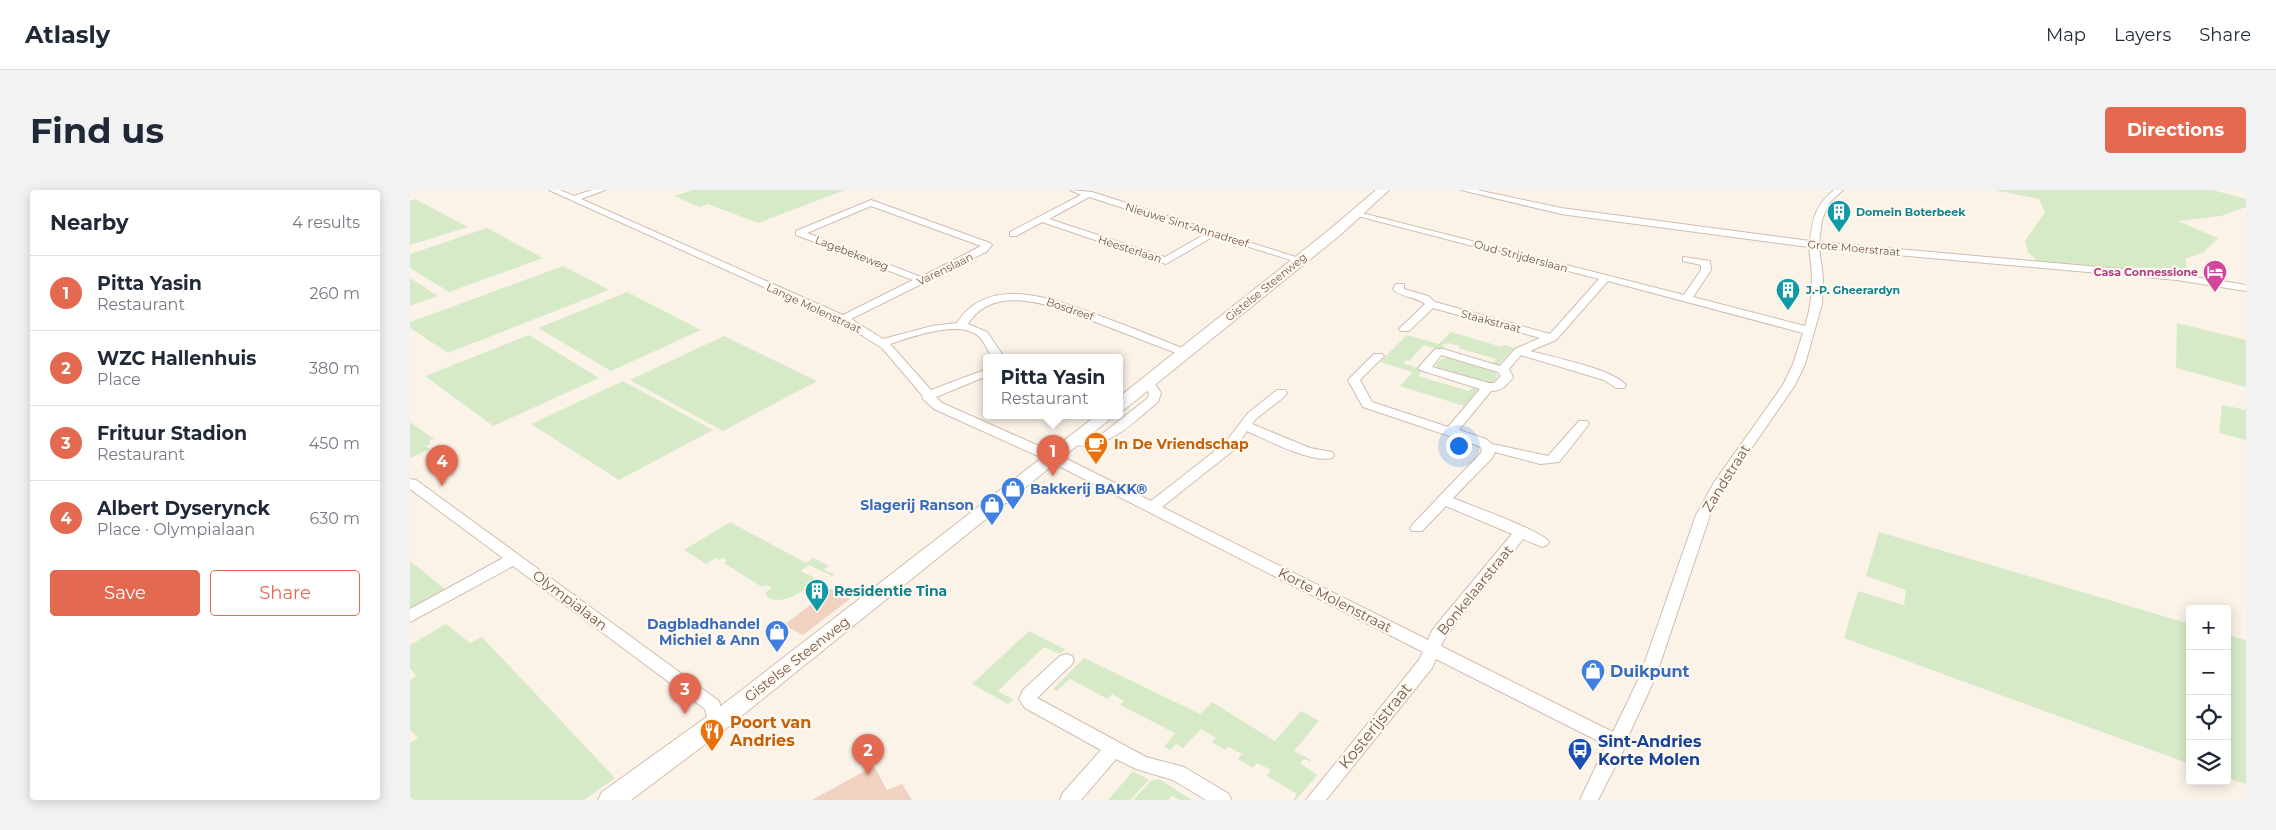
<!DOCTYPE html>
<html lang="en">
<head>
<meta charset="utf-8">
<style>
  body { margin:0; font-family:Montserrat,sans-serif; background:#f2f2f3; color:#1f2937 }
  .controls { position:absolute; right:15px; bottom:15px; display:grid; overflow:hidden; border-radius:5px; box-shadow:0 2px 12px #0003 }
  .controls button { width:45px; height:45px; display:grid; place-items:center; padding:0; border:0; border-bottom:1px solid #e0e1e3; background:#fff; color:#1f2937; font:25px sans-serif }
  .you { position:absolute; left:1048px; top:255px; width:18px; height:18px; margin:-12px; border:4px solid #fff; border-radius:50%; background:#1a73e8; box-shadow:0 0 0 8px #1a73e833 }
  .badge { display:grid; place-items:center; width:32px; height:32px; border-radius:50%; background:#e36951; color:#fff; font-size:16px; font-weight:700 }
  .pin { position:absolute; translate:-50% -41px; filter:drop-shadow(0 1px 2px #0008) }
  .pin::after { content:''; position:absolute; top:26px; width:18px; height:15px; background:inherit; clip-path:polygon(0 0,100% 0,50% 100%) }
  .popup { position:absolute; left:573px; top:164px; width:140px; height:65px; box-sizing:border-box; display:grid; place-content:center; border-radius:5px; background:#fff; filter:drop-shadow(0 1px 4px #0005); font-size:16px; white-space:nowrap; color:#747a83 }
  .popup b { font-size:19px; color:#1f2937 }
  .popup::after { content:''; position:absolute; left:50%; top:100%; margin-left:-10px; border:10px solid transparent; border-top-color:#fff }
  .list { margin:0; padding:0; list-style:none }
  h2 { display:flex; justify-content:space-between; align-items:center; height:65px; margin:0; padding:0 20px; font-size:21px }
  h2 small { font-size:16px; font-weight:400; color:#747a83 }
  .list li { display:grid; grid-template-columns:32px 1fr auto; gap:15px; align-items:center; box-sizing:border-box; height:75px; padding:0 20px; border-top:1px solid #e0e1e3 }
  .list b { display:block; font-size:19px; white-space:nowrap }
  .list p { margin:0; font-size:16px; white-space:nowrap; color:#747a83 }
  .list em { font-size:16px; font-style:normal; color:#747a83 }
  .actions { display:flex; gap:10px; padding:15px 20px }
  .actions a { flex:1; padding:11px 0; border:1px solid #e36951; border-radius:5px; text-align:center; font-size:18px; color:#e36951 }
  .actions .main { background:#e36951; color:#fff }
  .icon { flex:none; width:28px; height:28px; fill:none; stroke:currentColor; stroke-width:2; stroke-linecap:round; stroke-linejoin:round }
  .map { position:relative; flex:none; width:1836px; height:610px; overflow:hidden; border-radius:5px }
  header { display:flex; align-items:center; gap:30px; box-sizing:border-box; height:70px; padding:0 25px; background:#fff; border-bottom:1px solid #e0e1e3 }
  header strong { font-size:24px }
  nav { display:flex; gap:28px; margin-inline-start:auto; font-size:18px }
  .intro { display:flex; align-items:center; justify-content:space-between; box-sizing:border-box; height:120px; padding:0 30px }
  h1 { margin:0; font-size:35px }
  .button { padding:12px 22px; border-radius:5px; background:#e36951; color:#fff; font-size:18px; font-weight:700 }
  main { display:flex; gap:30px; padding:0 30px }
  aside { flex:1; background:#fff; border-radius:5px; box-shadow:0 2px 12px #0003 }
  .map>svg:first-child { display:block }
  .green { fill:#d7eac7 }
  .building { fill:#f1d1c0 }
  .lines { fill:none; stroke-linecap:round; stroke-linejoin:round }
  .minor-casing { stroke:#d0bdb0; stroke-width:2 }
  .secondary-casing { stroke:#d3bdae; stroke-width:2 }
  .minor { fill:#fff; fill-rule:evenodd }
  .secondary { fill:#fff; fill-rule:evenodd }
  .labels { text-anchor:middle; dominant-baseline:central; stroke-width:4.5; stroke-linejoin:round; paint-order:stroke }
  .far-culture-label { font-size:11px; font-weight:bold; fill:#0d838f; stroke:#fff8ef; text-anchor:start }
  .far-street-label { font-size:11px; fill:#76594c; stroke:#fff8ef }
  .far-hotel-label { font-size:11px; font-weight:bold; fill:#b23c85; stroke:#fff8ef; text-anchor:end }
  .food-label { font-size:14px; font-weight:bold; fill:#c56008; stroke:#fff8ef; text-anchor:start }
  .street-label { font-size:14px; fill:#76594c; stroke:#fff8ef }
  .shop-label { font-size:14px; font-weight:bold; fill:#366cbe; stroke:#fff8ef; text-anchor:end }
  .culture-label { font-size:14px; font-weight:bold; fill:#0d838f; stroke:#fff8ef; text-anchor:start }
  .near-shop-label { font-size:16px; font-weight:bold; fill:#366cbe; stroke:#fff8ef; text-anchor:start }
  .near-food-label { font-size:16px; font-weight:bold; fill:#c56008; stroke:#fff8ef; text-anchor:start }
  .near-street-label { font-size:16px; fill:#76594c; stroke:#fff8ef }
  .near-transit-label { font-size:16px; font-weight:bold; fill:#164399; stroke:#fff8ef; text-anchor:start }
</style>
</head>
<body>
<header>
<strong>Atlasly</strong>
<nav><a>Map</a><a>Layers</a><a>Share</a></nav>
</header>
<div class="intro"><h1>Find us</h1><a class="button">Directions</a></div>
<main>
<aside>
<h2>Nearby<small>4 results</small></h2>
<ul class="list">
<li><span class="badge">1</span><div><b>Pitta Yasin</b><p>Restaurant</p></div><em>260 m</em></li>
<li><span class="badge">2</span><div><b>WZC Hallenhuis</b><p>Place</p></div><em>380 m</em></li>
<li><span class="badge">3</span><div><b>Frituur Stadion</b><p>Restaurant</p></div><em>450 m</em></li>
<li><span class="badge">4</span><div><b>Albert Dyserynck</b><p>Place · Olympialaan</p></div><em>630 m</em></li>
</ul>
<div class="actions"><a class="main">Save</a><a>Share</a></div>
</aside>
<div class="map">
<svg width="1836" height="610" viewBox="0 0 1836 610">
  <rect width="100%" height="100%" fill="#fcf3e8"/>
  <path class="green" d="M283 0H435L348 33 298 14 289 17 264 6Z
    M1584 0H1803L1836 9V17L1811 26 1768 31 1808 48 1794 62 1775 69 1780 87 1627 71 1618 62 1615 51 1635 22 1629 9Z
    M5 9 58 37 0 55V11Z
    M77 38 133 68 39 102 0 78V64Z
    M153 76 199 100 38 163 0 138V132Z
    M0 88 28 106 0 116Z
    M217 102 291 140 201 181 128 138Z
    M1767 133 1836 150V197L1766 178Z
    M1041 142 1092 157 1094 155 1104 158 1087 176 1082 175 1086 169 1048 158 1050 156 1038 153 1031 155 1035 156 1031 160 1014 155 999 171 996 170 993 173 1013 180 1008 186 1059 201 1065 195 1070 197 1054 216 990 196 1003 182 970 172 997 145 1029 154Z
    M119 145 189 188 83 236 15 186Z
    M314 146 407 191 313 241 220 190Z
    M1037 168 1085 182 1088 186 1083 192 1077 193 1027 178 1026 174 1031 169Z
    M213 191 303 240 209 290 121 234Z
    M1812 215 1836 220V250L1809 243Z
    M0 232 24 249 19 251 21 254 16 256 20 259 0 268Z
    M320 332 396 373 403 368 419 376 414 380 424 384 422 386 399 375 391 381 411 391C393 398 377 416 358 408L355 403 362 398 356 395 352 397 314 373 317 371 313 368 309 370 306 368 296 374 274 360Z
    M1469 342 1780 434V574L1434 448 1448 401 1494 415 1496 400 1456 386Z
    M0 371 35 399 0 418Z
    M36 434 60 453 72 447 205 588 174 610H0V553L8 548 0 540V490L6 486 0 478V455Z
    M619 441 655 459 650 464 634 457 588 501 604 510 598 514 562 494Z
    M1817 445 1836 450V594L1817 588Z
    M674 468 790 524 802 512 865 551 891 521 909 531 884 561 901 570 900 572 894 569 890 573 907 585 886 610H883L887 604 857 586 861 580 847 573 843 578 828 569 832 564 819 557 815 560 802 552 806 548 791 539 773 558 766 554 761 560 754 557 765 543 710 515 714 511 702 504 698 509 660 489 647 501 643 499Z
    M723 581 739 590 720 610H698Z
    M749 589 782 610H770L762 606 758 610H723L741 591Z"/>
  <path class="building" d="M421 399 440 409 393 445 374 435Z
    M464 576 477 600 492 594 502 610H402Z"/>
  <g class="lines">
    <defs>
      <path id="minor" d="M139 0H150L164 6 182 0H195L171 9 433 125 503 90 386 45V41L461 10 580 53 582 55 576 62 441 129 473 149 522 136 547 133C581 79 656 114 701 130 727 140 753 150 779 161L781 163 779 165H771C746 155 721 146 696 136 658 122 587 87 558 134L577 142 594 167H582C577 160 574 150 567 145 547 130 501 147 480 154L521 200 577 179V186L526 207 532 213 647 264 741 311 815 253 838 223 867 200H875L877 203 875 206 846 229 842 234 900 258 922 262 924 265 922 268C901 273 857 250 837 241L825 259 752 317 1018 450 1023 439 1102 344 1036 316 1012 341H1002L1000 338 1002 335 1071 263 1072 258 1066 255 953 217 938 190 964 164H972L974 166 950 190 962 212 1038 237 1070 199 1010 180 1008 178 1025 159H1033L1090 176 1105 159 1130 148 1023 118 999 141H991L989 139 991 137 1015 114C1006 106 990 108 983 99L986 94H994V99L1018 106 1025 112 1140 144 1189 89 944 25V21L1274 105 1291 80V75L1273 71V67L1300 71 1301 80 1283 107 1395 136C1404 107 1403 87 1399 57L1151 24 1051 0H1067L1151 18 1400 51C1403 28 1405 16 1424 0H1433L1419 13 1412 30 1409 52 1767 84 1836 95V101L1767 90 1409 58 1413 87 1412 114 1395 174 1385 195 1316 295 1300 325 1246 486 1216 551 1217 553 1188 610H1170L1196 555 1026 469 1022 478 916 610H896L1009 470 1013 462 637 270 524 219 513 209 512 205 472 158 429 131ZM461 16 571 56 511 87 397 43ZM1198 91 1393 143 1383 174 1373 195 1305 291 1286 325 1230 486 1203 542 1031 456 1036 446 1113 349 1132 357 1137 355 1139 352C1133 341 1059 315 1043 308L1083 267 1085 262 1130 274 1149 272 1179 234 1177 231H1169L1138 266 1082 254 1076 249 1049 240 1081 201C1092 201 1097 195 1103 187L1099 179 1111 165 1194 190 1206 198H1214L1216 195C1203 179 1142 167 1120 161L1146 150ZM1031 165 1088 182 1091 186 1084 193H1079L1022 177Z
        M660 0 682 2 895 70 893 72H887L804 46 756 74 632 32 606 46H600V42L671 5ZM679 7 795 44 755 67 639 29Z
        M738 188 742 189 751 203 748 212C722 233 696 263 659 254L658 251 659 248 692 244 738 208 739 203 732 192Z
        M0 289 6 290 309 511 315 533 312 538 306 540 300 538 295 519 103 376 0 432V419L93 368 0 299Z
        M656 464 662 466 664 470 662 474 627 508 736 567 774 577 819 604 821 610H796L763 590 726 579 706 569 671 610H650L652 604 691 560 615 518 609 509 613 500 650 466Z"/>
      <path id="secondary" d="M966 0H979L929 46 715 219 709 220V207L919 40Z
        M687 225H705L314 540 221 610H188L192 602 298 526Z"/>
    </defs>
    <use href="#minor" class="minor-casing"/>
    <use href="#secondary" class="secondary-casing"/>
    <use href="#minor" class="minor"/>
    <use href="#secondary" class="secondary"/>
  </g>
  <defs>
    <symbol id="building-pin" viewBox="-11 -11 22 30"><path d="M0 17L-7.5 6A9.5 9.5 0 1 1 7.5 6Z" fill="#0f9aa8" stroke="#fff8ef"/><path d="M-4-6H4V6H1V3H-1V6H-4ZM-2.5-4.3h1.7v1.8h-1.7ZM.8-4.3h1.7v1.8H.8ZM-2.5-1h1.7V.8h-1.7ZM.8-1h1.7V.8H.8Z" fill="#fff"/></symbol>
    <symbol id="hotel-pin" viewBox="-11 -11 22 30"><path d="M0 17L-7.5 6A9.5 9.5 0 1 1 7.5 6Z" fill="#d1479c" stroke="#fff8ef"/><path d="M-6-4.5h1.5V1H6V5H4.5V3h-9V5H-6ZM-4 0a1.8 1.8 0 1 1 3.6 0ZM.5 0V-2.5h3Q6-2.5 6 0Z" fill="#fff"/></symbol>
    <symbol id="cafe-pin" viewBox="-11 -11 22 30"><path d="M0 17L-7.5 6A9.5 9.5 0 1 1 7.5 6Z" fill="#e8710a" stroke="#fff8ef"/><path d="M-5.5-4.5H6V0H3Q3 3.5 0 3.5H-2.5Q-5.5 3.5-5.5 0ZM3-3.2v2h1.7v-2ZM-6 4.5H4V6H-6Z" fill="#fff"/></symbol>
    <symbol id="shop-pin" viewBox="-11 -11 22 30"><path d="M0 17L-7.5 6A9.5 9.5 0 1 1 7.5 6Z" fill="#3f7fe0" stroke="#fff8ef"/><path d="M-5-2.5h2.3a2.7 3.5 0 0 1 5.4 0H5L5.5 6h-11ZM-1.5-2.5h3a1.5 2.3 0 0 0-3 0Z" fill="#fff"/></symbol>
    <symbol id="restaurant-pin" viewBox="-11 -11 22 30"><path d="M0 17L-7.5 6A9.5 9.5 0 1 1 7.5 6Z" fill="#e8710a" stroke="#fff8ef"/><path d="M-5-6h1v4h1v-4h1v4h1v-4h1v5L-1.5 .5V6h-2V.5L-5-1ZM5-6V6H3V1.5H1.5Q1.5-4 5-6Z" fill="#fff"/></symbol>
    <symbol id="bus-pin" viewBox="-11 -11 22 30"><path d="M0 17L-7.5 6A9.5 9.5 0 1 1 7.5 6Z" fill="#1a4fb4" stroke="#fff8ef"/><path d="M-5-6H5V4H4V6H2V4H-2V6H-4V4H-5ZM-3.5-4V0h7V-4ZM-3.5 1.2v1.5H-2V1.2ZM2 1.2v1.5H3.5V1.2Z" fill="#fff"/></symbol>
  </defs>
  <g fill-rule="evenodd">
    <use href="#building-pin" x="1415" y="8" width="28" height="38"/>
    <use href="#hotel-pin" x="1791" y="68" width="28" height="38"/>
    <use href="#building-pin" x="1364" y="86" width="28" height="38"/>
    <use href="#cafe-pin" x="672" y="240" width="28" height="38"/>
    <use href="#shop-pin" x="589" y="285" width="28" height="38"/>
    <use href="#shop-pin" x="568" y="301" width="28" height="38"/>
    <use href="#building-pin" x="393" y="387" width="28" height="38"/>
    <use href="#shop-pin" x="353" y="428" width="28" height="38"/>
    <use href="#shop-pin" x="1169" y="467" width="28" height="38"/>
    <use href="#restaurant-pin" x="288" y="527" width="28" height="38"/>
    <use href="#bus-pin" x="1156" y="546" width="28" height="38"/>
  </g>
  <g class="labels">
    <g class="far-culture-label">
      <text x="1446" y="22">Domein Boterbeek</text>
      <text x="1396" y="100">J.-P. Gheerardyn</text>
    </g>
    <g class="far-street-label">
      <text transform="translate(777 35) rotate(17)">Nieuwe Sint-Annadreef</text>
      <text transform="translate(1444 58) rotate(5)">Grote Moerstraat</text>
      <text transform="translate(720 59) rotate(18)">Heesterlaan</text>
      <text transform="translate(442 63) rotate(21)">Lagebekeweg</text>
      <text transform="translate(1111 66) rotate(15)">Oud-Strijderslaan</text>
      <text transform="translate(535 79) rotate(-26)">Varenslaan</text>
      <text transform="translate(856 97) rotate(-39)">Gistelse Steenweg</text>
      <text transform="translate(404 118) rotate(25)">Lange Molenstraat</text>
      <text transform="translate(660 119) rotate(19)">Bosdreef</text>
      <text transform="translate(1081 131) rotate(15)">Staakstraat</text>
    </g>
    <g class="far-hotel-label">
      <text x="1788" y="82">Casa Connessione</text>
    </g>
    <g class="food-label">
      <text x="704" y="254">In De Vriendschap</text>
    </g>
    <g class="street-label">
      <text transform="translate(1316 288) rotate(-58)">Zandstraat</text>
      <text transform="translate(1065 400) rotate(-51)">Bonkelaarstraat</text>
      <text transform="translate(160 410) rotate(37)">Olympialaan</text>
      <text transform="translate(925 410) rotate(27)">Korte Molenstraat</text>
      <text transform="translate(387 469) rotate(-38)">Gistelse Steenweg</text>
    </g>
    <g class="shop-label">
      <text x="620" y="299" text-anchor="start">Bakkerij BAKK®</text>
      <text x="564" y="315">Slagerij Ranson</text>
      <text x="350" y="434">Dagbladhandel<tspan x="350" dy="16">Michiel &amp; Ann</tspan></text>
    </g>
    <g class="culture-label">
      <text x="424" y="401">Residentie Tina</text>
    </g>
    <g class="near-shop-label">
      <text x="1200" y="481">Duikpunt</text>
    </g>
    <g class="near-food-label">
      <text x="320" y="532">Poort van<tspan x="320" dy="18">Andries</tspan></text>
    </g>
    <g class="near-street-label">
      <text transform="translate(965 536) rotate(-51)">Kosterijstraat</text>
    </g>
    <g class="near-transit-label">
      <text x="1188" y="551">Sint-Andries<tspan x="1188" dy="18">Korte Molen</tspan></text>
    </g>
  </g>
</svg>
<div class="controls">
<button>+</button>
<button>−</button>
<button><svg class="icon" aria-label="locate" viewBox="0 0 24 24"><circle cx="12" cy="12" r="6"/><path d="M12 2v4M12 18v4M2 12h4M18 12h4"/></svg></button>
<button><svg class="icon" aria-label="layers" viewBox="0 0 24 24"><path d="M12 4l9 5-9 5-9-5zM3 14l9 5 9-5"/></svg></button>
</div>
<div class="you"></div>
<div class="pin badge" style="left:643px;top:286px">1</div>
<div class="popup"><b>Pitta Yasin</b>Restaurant</div>
<div class="pin badge" style="left:458px;top:585px">2</div>
<div class="pin badge" style="left:275px;top:524px">3</div>
<div class="pin badge" style="left:32px;top:296px">4</div>
</div>
</main>
</body>
</html>
